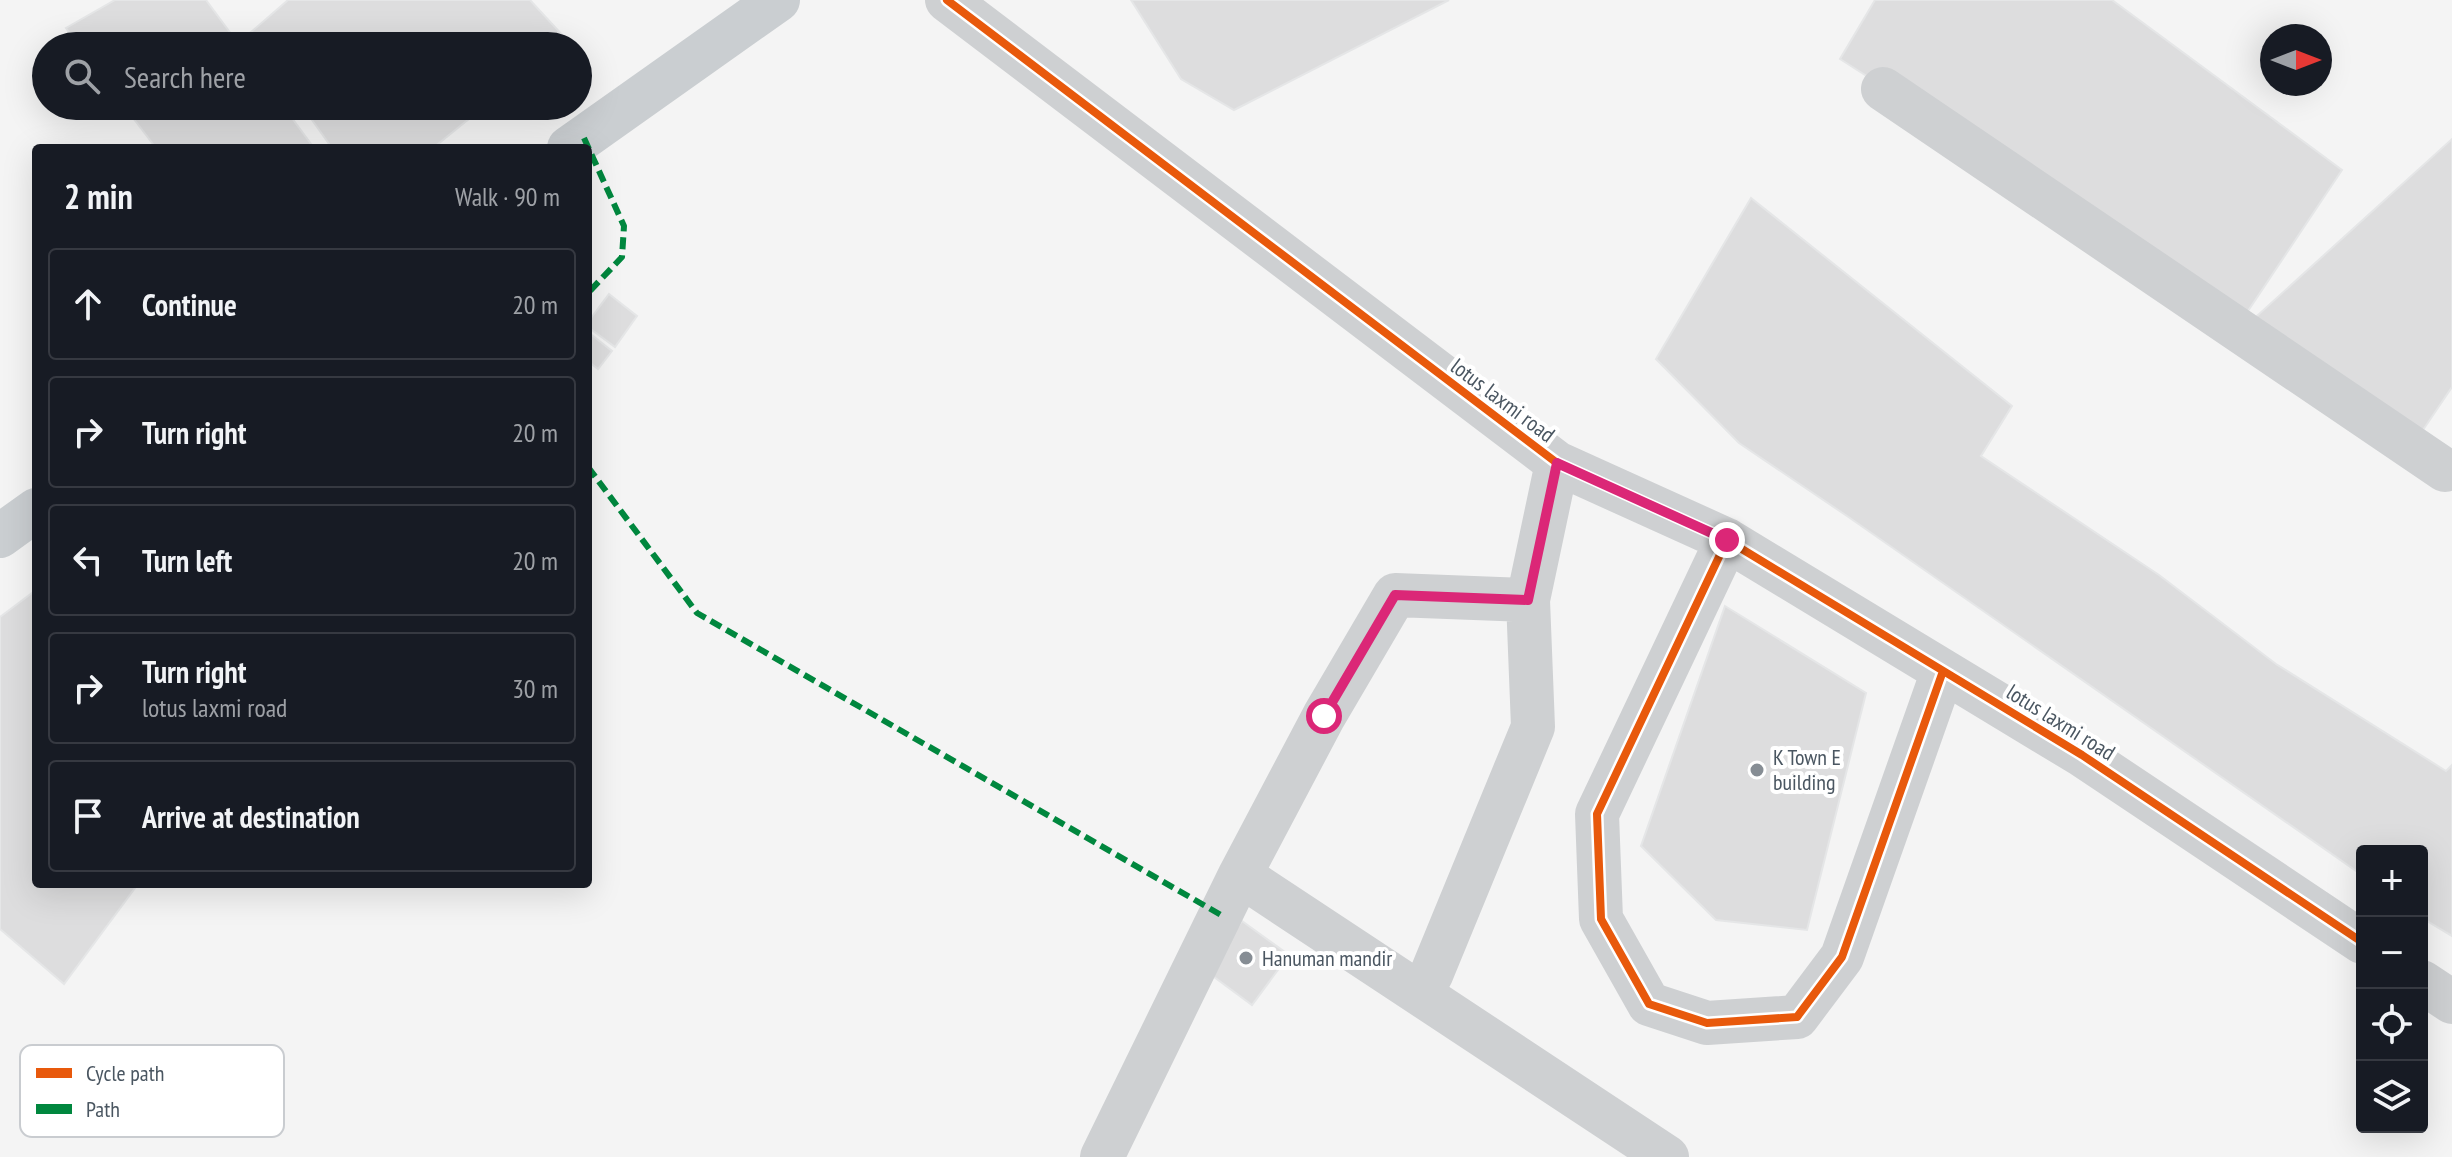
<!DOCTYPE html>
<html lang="en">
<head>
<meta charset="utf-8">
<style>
  body { margin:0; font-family:"PT Sans Narrow",sans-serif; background:#242831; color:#f1f3f6 }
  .controls { position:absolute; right:24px; bottom:24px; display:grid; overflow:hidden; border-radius:8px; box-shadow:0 8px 32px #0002 }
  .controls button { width:72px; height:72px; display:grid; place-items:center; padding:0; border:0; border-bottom:2px solid #363941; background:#171b24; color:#f1f3f6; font:40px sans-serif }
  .compass { position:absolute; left:2260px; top:24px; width:72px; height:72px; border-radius:50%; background:#171b24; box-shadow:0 8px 32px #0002; rotate:90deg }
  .stop { position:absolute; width:24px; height:24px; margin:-18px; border:6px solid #db2777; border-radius:50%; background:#fff }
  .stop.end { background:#db2777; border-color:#fff; box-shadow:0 2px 8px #0008 }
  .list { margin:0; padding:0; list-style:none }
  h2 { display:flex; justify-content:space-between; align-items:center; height:104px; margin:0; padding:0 32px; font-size:34px }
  h2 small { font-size:26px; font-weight:400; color:#9ea1a6 }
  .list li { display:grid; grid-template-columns:52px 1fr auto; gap:24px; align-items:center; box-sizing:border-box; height:112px; margin:0 16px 16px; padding:0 16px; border:2px solid #363941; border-radius:8px }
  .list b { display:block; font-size:30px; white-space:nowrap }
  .list p { margin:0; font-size:26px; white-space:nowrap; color:#9ea1a6 }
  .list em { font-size:26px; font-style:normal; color:#9ea1a6 }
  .icon { flex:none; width:44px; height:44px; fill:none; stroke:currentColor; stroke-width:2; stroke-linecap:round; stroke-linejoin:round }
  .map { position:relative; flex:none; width:2452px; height:1157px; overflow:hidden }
  .search { position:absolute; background:#171b24; box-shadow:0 8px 32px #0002; left:32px; top:32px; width:560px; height:88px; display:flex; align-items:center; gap:20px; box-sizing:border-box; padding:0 28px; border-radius:44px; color:#9ea1a6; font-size:30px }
  .panel { position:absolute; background:#171b24; box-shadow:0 8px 32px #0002; left:32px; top:144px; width:560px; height:744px; border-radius:8px }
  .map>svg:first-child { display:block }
  .building { fill:#ddddde; stroke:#e5e6e7; stroke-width:2 }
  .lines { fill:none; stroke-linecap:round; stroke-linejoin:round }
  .minor { stroke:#ced0d2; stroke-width:44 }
  .major { stroke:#caced1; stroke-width:44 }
  .quiet { stroke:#00873e; stroke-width:6; stroke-dasharray:12 6; stroke-linecap:butt }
  .cycleway-casing { stroke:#fff; stroke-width:13 }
  .cycleway { stroke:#e8590c; stroke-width:8 }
  .route { stroke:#db2777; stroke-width:10 }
  .poi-dot { fill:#868d94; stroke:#fff; stroke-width:3 }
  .labels { text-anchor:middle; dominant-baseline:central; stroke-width:8; stroke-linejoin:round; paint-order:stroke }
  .street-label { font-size:22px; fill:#4a5661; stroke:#fff }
  .poi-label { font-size:22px; fill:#4a5661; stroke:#fff; text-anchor:start }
  .key { fill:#fff; stroke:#c9ccd0; stroke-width:2 }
  .key-label { font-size:22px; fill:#4a5661 }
</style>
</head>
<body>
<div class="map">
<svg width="2452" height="1157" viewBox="0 0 2452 1157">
  <rect width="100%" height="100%" fill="#f4f4f4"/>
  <path class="building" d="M115 0H206L240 46H79L66 28Z
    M288 0H530L567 40 559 46H259L250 33Z
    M1131 0H1449L1234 110 1181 79Z
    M1875 0H2112L2342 170 2244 317 1840 59Z
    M124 106H283L314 148H156Z
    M302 106H485L433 148H332Z
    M2452 139V387L2421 433 2248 324Z
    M1751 198 2012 406 1981 456 2159 575 2276 664 2446 771 2452 765V936L2422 918V851H2362V875L1847 516 1739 443 1656 359Z
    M609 294 637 316 615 347 588 327V322Z
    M588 332 612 351 598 369 588 361Z
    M36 590V884H138L64 984 0 929V617Z
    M1725 606 1866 693 1807 930 1716 920 1641 846Z
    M1242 921 1289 955 1252 1005 1206 971Z"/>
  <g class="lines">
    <path class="minor" d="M947 0 1557 463 1727 540 2082 755 2362 942
      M1883 89 2445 470
      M1727 540 1597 814 1601 919 1649 1004 1707 1023 1797 1017 1842 957 1943 671
      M1240 875 1667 1157
      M1431 975 1533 727 1528 600
      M2422 982 2452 1002
      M1102 1157 1240 875 1324 716 1395 595 1528 600 1557 463"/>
    <path class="major" d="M569 148 778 0
      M0 536 36 510"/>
    <path class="quiet" d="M584 138 624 226 622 257 588 293
      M588 467 697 613 1221 915"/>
    <defs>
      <path id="cycleway" d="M947 0 1557 463 1727 540 2082 755 2362 942
        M1727 540 1597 814 1601 919 1649 1004 1707 1023 1797 1017 1842 957 1943 671"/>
    </defs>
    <use href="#cycleway" class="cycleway-casing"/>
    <use href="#cycleway" class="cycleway"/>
  </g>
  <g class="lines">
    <path class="route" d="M1324 716 1395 595 1528 600 1557 463 1727 540"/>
  </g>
  <g class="poi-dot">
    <circle cx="1757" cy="770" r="8"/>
    <circle cx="1246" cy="958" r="8"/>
  </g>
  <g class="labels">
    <g class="street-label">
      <text transform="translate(1503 400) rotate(37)">lotus laxmi road</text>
      <text transform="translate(2061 722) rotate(32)">lotus laxmi road</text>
    </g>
    <g class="poi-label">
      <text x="1773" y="757">K Town E<tspan x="1773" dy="25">building</tspan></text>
      <text x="1262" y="958">Hanuman mandir</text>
    </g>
  </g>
  <rect x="20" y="1045" width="264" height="92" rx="12" class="key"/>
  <rect x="36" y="1068" width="36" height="10" fill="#e8590c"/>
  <rect x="36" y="1104" width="36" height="10" fill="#00873e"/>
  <g class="key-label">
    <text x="86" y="1081">Cycle path</text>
    <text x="86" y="1117">Path</text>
  </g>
</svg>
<div class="controls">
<button>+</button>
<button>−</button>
<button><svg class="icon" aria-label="locate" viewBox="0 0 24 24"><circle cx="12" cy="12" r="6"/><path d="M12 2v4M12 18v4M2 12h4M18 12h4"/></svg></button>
<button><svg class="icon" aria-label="layers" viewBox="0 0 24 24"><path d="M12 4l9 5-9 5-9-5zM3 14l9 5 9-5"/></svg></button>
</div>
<svg class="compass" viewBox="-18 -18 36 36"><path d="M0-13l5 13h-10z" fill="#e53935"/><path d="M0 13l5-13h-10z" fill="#9ea1a6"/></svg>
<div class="stop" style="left:1324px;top:716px"></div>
<div class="stop end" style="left:1727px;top:540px"></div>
<div class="search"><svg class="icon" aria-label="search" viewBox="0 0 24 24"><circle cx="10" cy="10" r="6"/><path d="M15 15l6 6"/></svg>Search here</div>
<section class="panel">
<h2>2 min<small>Walk · 90 m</small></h2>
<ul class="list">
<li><svg class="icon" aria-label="ahead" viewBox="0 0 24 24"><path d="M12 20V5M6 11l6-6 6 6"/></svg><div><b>Continue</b></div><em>20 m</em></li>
<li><svg class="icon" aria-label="right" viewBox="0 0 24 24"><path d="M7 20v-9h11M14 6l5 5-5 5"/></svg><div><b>Turn right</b></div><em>20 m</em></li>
<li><svg class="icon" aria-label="left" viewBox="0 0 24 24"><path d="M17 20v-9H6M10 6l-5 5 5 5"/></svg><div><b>Turn left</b></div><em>20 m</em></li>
<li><svg class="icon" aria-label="right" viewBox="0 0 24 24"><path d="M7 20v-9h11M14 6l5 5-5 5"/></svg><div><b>Turn right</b><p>lotus laxmi road</p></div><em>30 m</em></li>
<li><svg class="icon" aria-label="arrive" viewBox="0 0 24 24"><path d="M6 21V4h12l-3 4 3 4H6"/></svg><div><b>Arrive at destination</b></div></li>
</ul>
</section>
</div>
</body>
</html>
